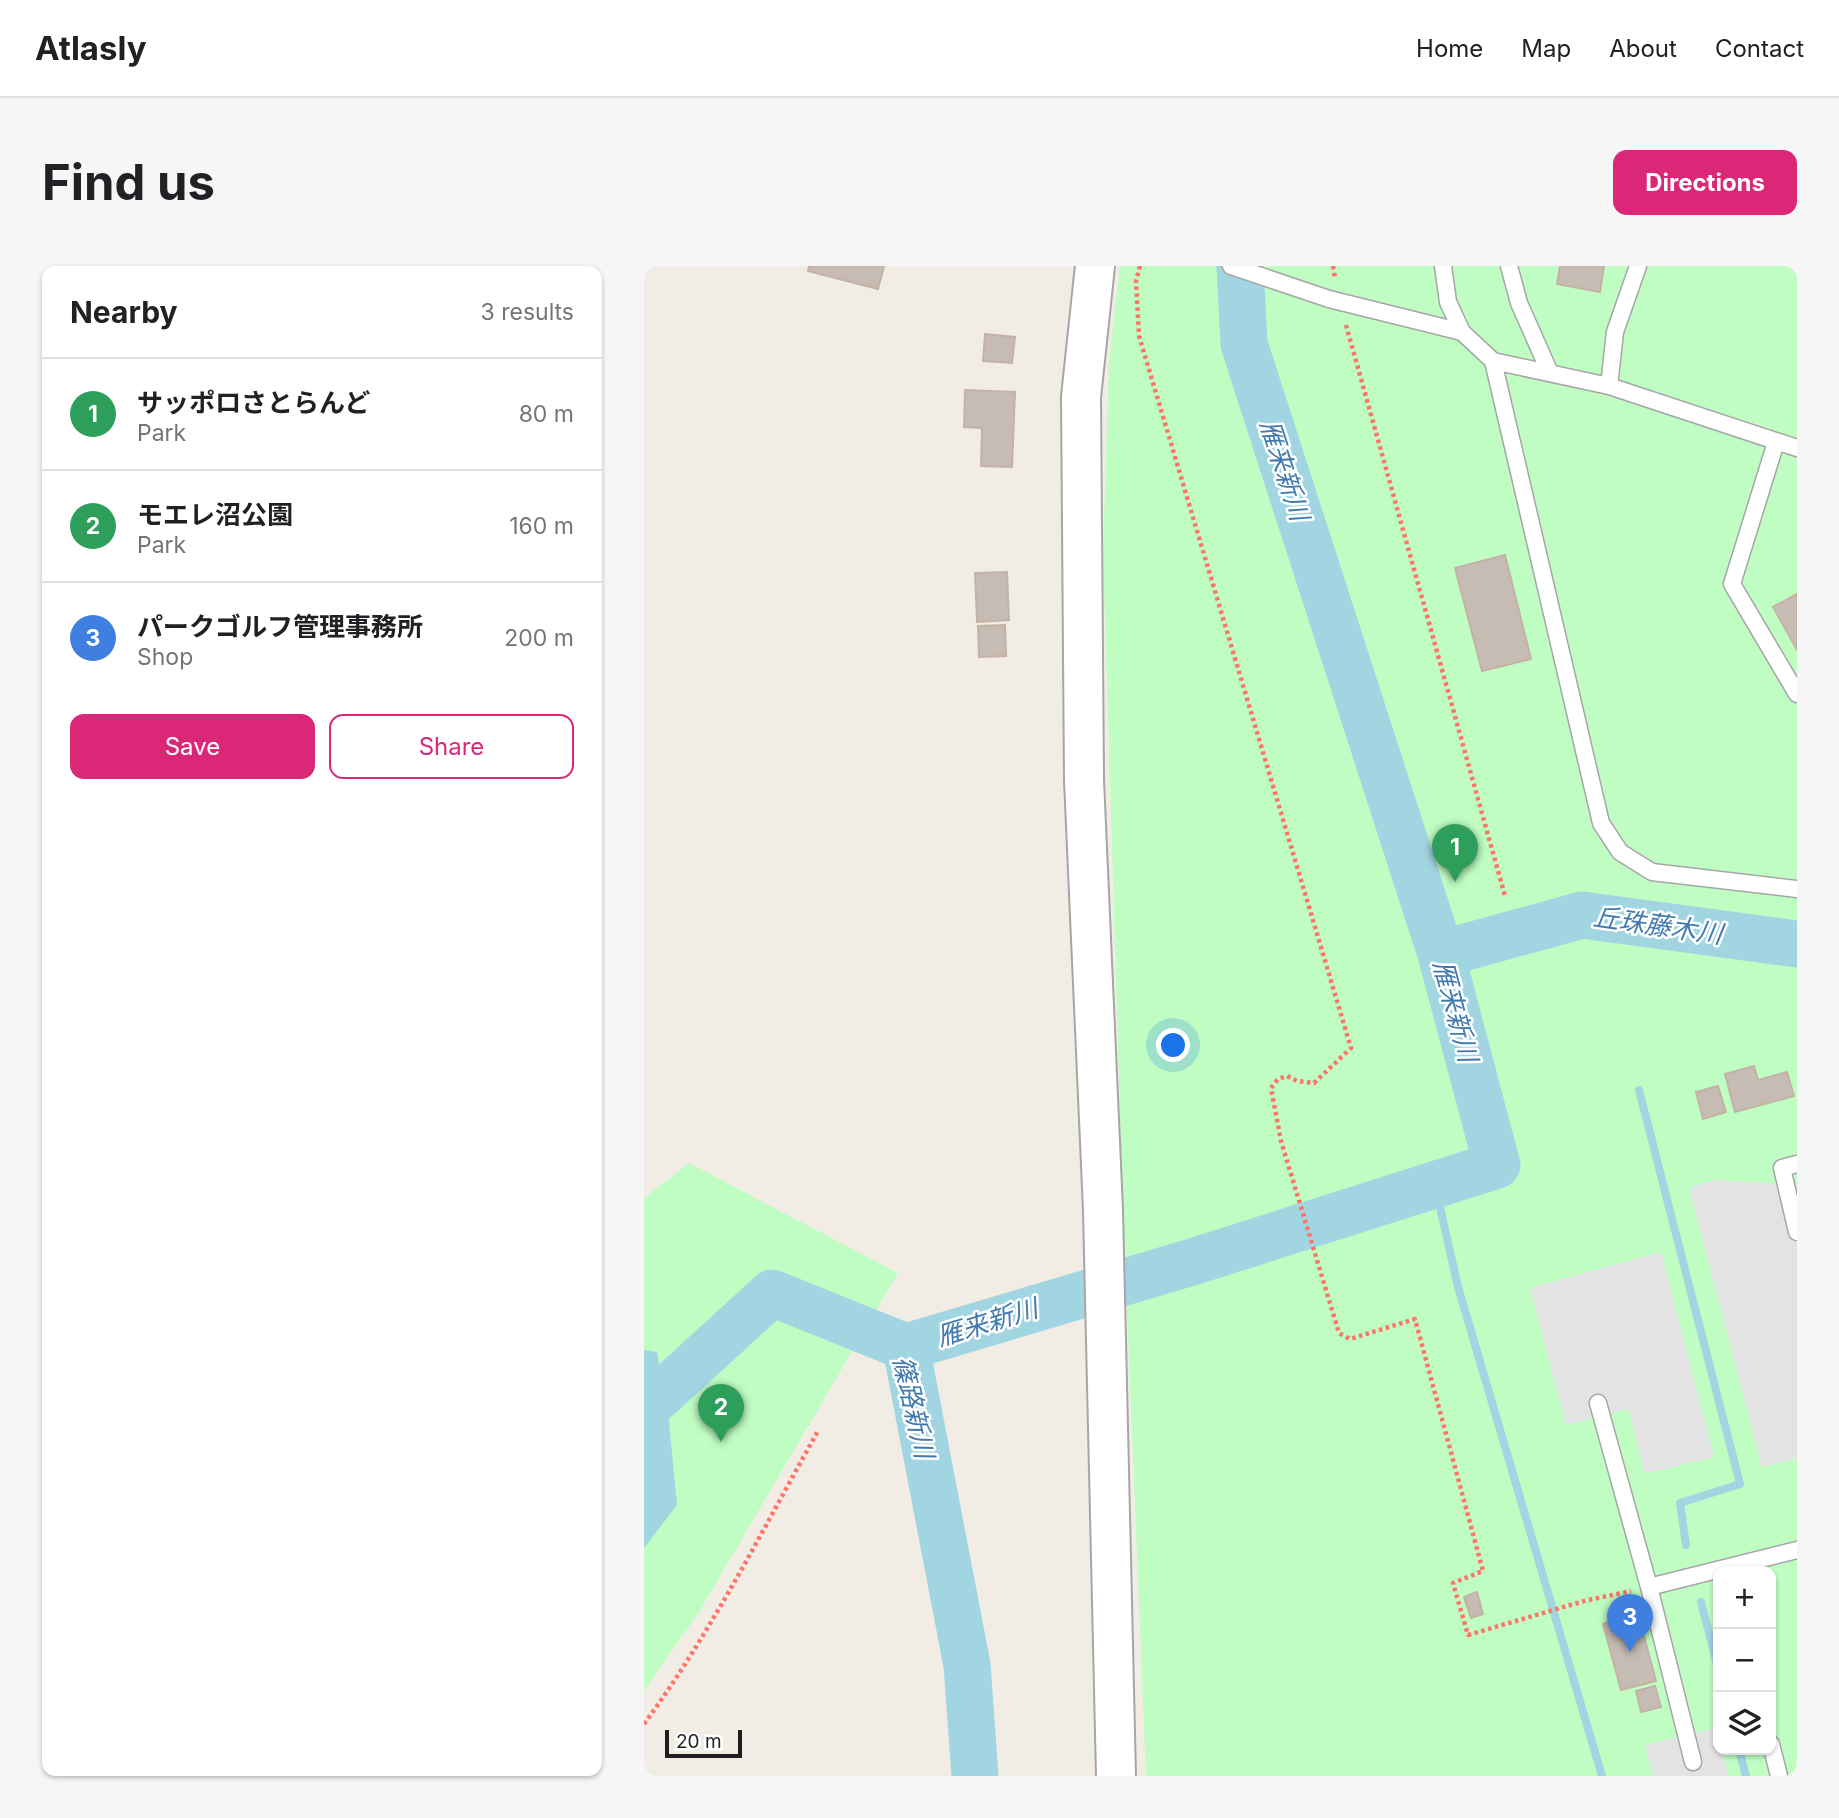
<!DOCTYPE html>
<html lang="en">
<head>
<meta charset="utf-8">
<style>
  body { margin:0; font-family:Inter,"Noto Sans JP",sans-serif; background:#f6f6f6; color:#202124 }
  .controls { position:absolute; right:21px; bottom:21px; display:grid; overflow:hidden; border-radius:14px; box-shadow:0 2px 5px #0004 }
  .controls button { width:63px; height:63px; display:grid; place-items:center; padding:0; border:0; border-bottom:2px solid #e0e0e0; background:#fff; color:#202124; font:35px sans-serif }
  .scale { position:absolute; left:21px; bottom:18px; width:77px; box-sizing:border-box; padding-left:7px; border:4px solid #1f1f1f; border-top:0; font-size:19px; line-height:24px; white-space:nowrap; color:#1f1f1f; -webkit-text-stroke:5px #fff; paint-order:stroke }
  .you { position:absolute; left:530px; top:780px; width:24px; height:24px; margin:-18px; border:5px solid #fff; border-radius:50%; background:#1a73e8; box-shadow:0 0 0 10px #1a73e833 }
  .badge { display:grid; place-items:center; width:46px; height:46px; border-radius:50%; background:#db2777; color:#fff; font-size:23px; font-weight:700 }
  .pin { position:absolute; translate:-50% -58px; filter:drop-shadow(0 2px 4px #0008) }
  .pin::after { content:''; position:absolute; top:37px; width:24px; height:21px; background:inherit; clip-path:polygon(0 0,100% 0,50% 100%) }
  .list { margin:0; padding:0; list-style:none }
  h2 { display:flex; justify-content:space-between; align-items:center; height:91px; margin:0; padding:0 28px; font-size:30px }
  h2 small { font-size:23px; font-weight:400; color:#757577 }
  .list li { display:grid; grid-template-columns:46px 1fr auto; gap:21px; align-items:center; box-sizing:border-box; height:112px; padding:0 28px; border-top:2px solid #e0e0e0 }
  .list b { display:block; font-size:26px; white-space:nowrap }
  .list p { margin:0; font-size:23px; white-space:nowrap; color:#757577 }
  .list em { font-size:23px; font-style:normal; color:#757577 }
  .actions { display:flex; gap:14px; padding:21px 28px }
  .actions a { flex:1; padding:16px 0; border:2px solid #db2777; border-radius:14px; text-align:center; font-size:24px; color:#db2777 }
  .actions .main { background:#db2777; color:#fff }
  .icon { flex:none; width:38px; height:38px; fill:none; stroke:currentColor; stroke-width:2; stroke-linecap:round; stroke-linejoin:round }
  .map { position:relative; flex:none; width:1153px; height:1510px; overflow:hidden; border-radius:14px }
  header { display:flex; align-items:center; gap:42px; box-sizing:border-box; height:98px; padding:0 35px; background:#fff; border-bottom:2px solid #e0e0e0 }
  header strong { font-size:33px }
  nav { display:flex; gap:38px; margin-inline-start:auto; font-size:24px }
  .intro { display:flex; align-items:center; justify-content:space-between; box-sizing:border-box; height:168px; padding:0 42px }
  h1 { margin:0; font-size:49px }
  .button { padding:18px 32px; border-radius:14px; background:#db2777; color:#fff; font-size:24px; font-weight:700 }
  main { display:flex; gap:42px; padding:0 42px }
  aside { flex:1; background:#fff; border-radius:14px; box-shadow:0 2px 5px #0004 }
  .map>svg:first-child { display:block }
  .park { fill:#bffdc3; fill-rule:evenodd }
  .parking { fill:#e3e3e3 }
  .water { fill:#a2d5e2 }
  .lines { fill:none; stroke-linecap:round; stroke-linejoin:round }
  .stream { stroke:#a2d5e2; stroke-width:8 }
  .river { stroke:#a2d5e2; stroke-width:47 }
  .building { fill:#c6bcb4; stroke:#c4b2a6; stroke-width:2 }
  .service-casing { stroke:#a6a6a6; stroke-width:19 }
  .tertiary-casing { stroke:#a6a6a6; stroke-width:42 }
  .path { stroke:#ff7368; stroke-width:4.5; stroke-dasharray:3.5 3.5; stroke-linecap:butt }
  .service { stroke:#fff; stroke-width:16 }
  .tertiary { stroke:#fff; stroke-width:38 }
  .labels { text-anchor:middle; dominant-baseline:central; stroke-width:5; stroke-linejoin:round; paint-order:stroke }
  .water-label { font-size:26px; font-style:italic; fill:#417aaf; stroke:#fff }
</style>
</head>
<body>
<header>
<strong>Atlasly</strong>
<nav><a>Home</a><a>Map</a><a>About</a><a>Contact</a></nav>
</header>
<div class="intro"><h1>Find us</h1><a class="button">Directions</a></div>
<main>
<aside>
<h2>Nearby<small>3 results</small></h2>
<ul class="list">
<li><span class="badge" style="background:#2e9e5b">1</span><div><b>サッポロさとらんど</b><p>Park</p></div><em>80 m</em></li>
<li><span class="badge" style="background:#2e9e5b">2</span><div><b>モエレ沼公園</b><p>Park</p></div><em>160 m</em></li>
<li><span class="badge" style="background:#3f7fe0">3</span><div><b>パークゴルフ管理事務所</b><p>Shop</p></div><em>200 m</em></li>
</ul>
<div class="actions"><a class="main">Save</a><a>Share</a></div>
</aside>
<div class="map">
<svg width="1153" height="1510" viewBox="0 0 1153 1510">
  <rect width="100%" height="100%" fill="#f1ede5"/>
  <path class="park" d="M476 0H1153V1510H502L479 945 459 287 465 95ZM1074 1305H1127V1484H1074Z
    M45 897 254 1007 55 1346 0 1425V932Z"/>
  <path class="parking" d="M1070 914 1153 919V1192L1118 1201 1045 922Z
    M1017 986 1070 1191 1001 1208 984 1143 922 1159 886 1022Z
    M1072 1462 1074 1484H1078L1084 1510H1009L1001 1479Z"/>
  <path class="water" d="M0 1084 13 1086 25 1156 33 1239 0 1282Z"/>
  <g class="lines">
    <path class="stream" d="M995 824 1096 1218 1036 1237 1042 1279
      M791 919 814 1021 958 1510
      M1057 1336 1074 1402
      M1095 1484 1102 1510"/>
    <path class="river" d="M797 688 938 649 1153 678
      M262 1081 548 996 853 899 797 688 600 78 596 0
      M262 1081 323 1399 331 1510
      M0 1144 128 1027 262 1081"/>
  </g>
  <path class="building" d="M165 0H240L234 23 164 5Z
    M916 0H960L956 26 913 18Z
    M341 68 371 71 368 97 339 95Z
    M321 124 371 126 368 201 337 200 338 162 320 161Z
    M861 289 887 393 838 405 811 302Z
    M363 306 365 354 333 356 331 307Z
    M1153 328V384L1129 341Z
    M361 359 362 390 335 391 334 360Z
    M1110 800 1114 814 1143 806 1150 830 1091 846 1081 808Z
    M1074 820 1082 846 1059 853 1052 826Z
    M833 1326 839 1348 827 1352 820 1331Z
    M994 1348 1012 1415 977 1424 959 1358Z
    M1011 1420 1017 1441 997 1446 992 1425Z"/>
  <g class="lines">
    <defs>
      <path id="service" d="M587 0 685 33 818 66 849 95 965 120 1153 182
        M799 0 804 36 818 66
        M865 0 875 37 906 107
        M849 95 957 557 976 586 1008 606 1153 623
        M965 120 971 66 994 0
        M1132 176 1088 318 1153 428
        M1153 898 1138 902 1153 966
        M954 1137 1005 1321 1049 1496
        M1005 1321 1153 1284
        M1127 1478 1135 1510"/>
      <path id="tertiary" d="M451 0 437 131 440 514 459 944 472 1510"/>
    </defs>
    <use href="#service" class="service-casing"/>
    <use href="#tertiary" class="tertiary-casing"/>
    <path class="path" d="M496 0 492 15 495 70 707 782 670 817 653 815 643 810 634 813 627 822 637 875 695 1067 706 1073 771 1053 839 1305 809 1317 824 1369 940 1335 987 1325
      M689 0 691 13
      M702 59 861 630
      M0 1458C67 1367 119 1263 174 1165"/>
    <use href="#service" class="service"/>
    <use href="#tertiary" class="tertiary"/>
  </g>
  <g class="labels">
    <g class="water-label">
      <text transform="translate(641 204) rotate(72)">雁来新川</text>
      <text transform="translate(1014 659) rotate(8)">丘珠藤木川</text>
      <text transform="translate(812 745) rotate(75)">雁来新川</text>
      <text transform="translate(343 1056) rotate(-17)">雁来新川</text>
      <text transform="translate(270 1141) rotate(77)">篠路新川</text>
    </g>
  </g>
</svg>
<div class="controls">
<button>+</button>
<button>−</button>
<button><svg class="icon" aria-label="layers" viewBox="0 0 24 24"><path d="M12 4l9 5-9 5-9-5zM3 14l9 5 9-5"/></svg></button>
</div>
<div class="scale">20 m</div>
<div class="you"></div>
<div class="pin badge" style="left:811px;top:616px;background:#2e9e5b">1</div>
<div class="pin badge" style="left:77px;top:1176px;background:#2e9e5b">2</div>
<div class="pin badge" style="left:986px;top:1386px;background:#3f7fe0">3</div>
</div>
</main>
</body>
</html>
